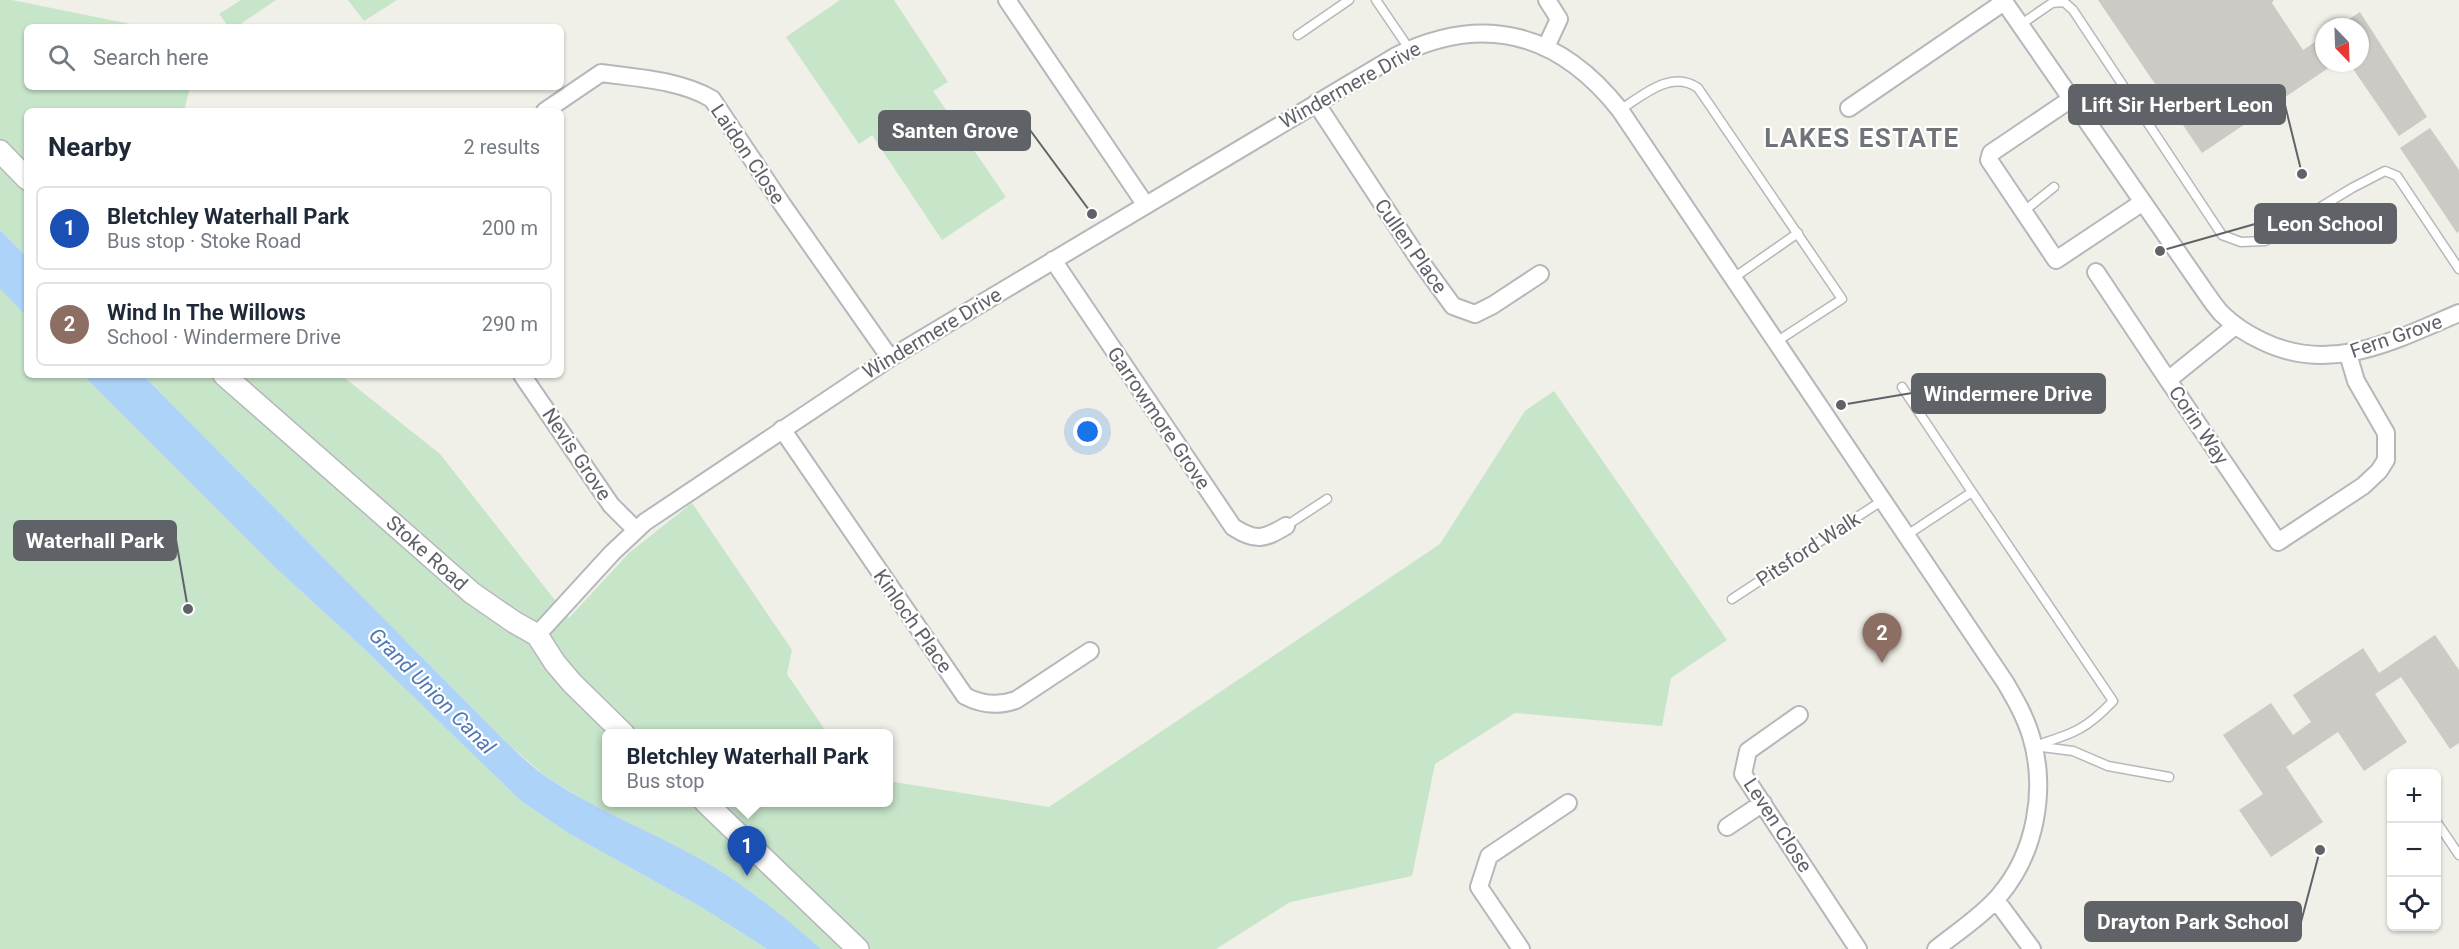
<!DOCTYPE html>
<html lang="en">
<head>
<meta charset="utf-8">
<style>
  body { margin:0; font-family:Roboto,sans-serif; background:#f2f2f3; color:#1f2937 }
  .controls { position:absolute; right:18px; bottom:18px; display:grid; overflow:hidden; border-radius:9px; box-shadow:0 2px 4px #0004 }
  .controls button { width:54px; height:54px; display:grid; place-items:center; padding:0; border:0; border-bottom:2px solid #e0e1e3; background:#fff; color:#1f2937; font:30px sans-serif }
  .compass { position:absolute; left:2315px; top:18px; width:54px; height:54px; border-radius:50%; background:#fff; box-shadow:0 2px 4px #0004; rotate:157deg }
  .you { position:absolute; left:1088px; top:432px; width:21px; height:21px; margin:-15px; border:4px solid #fff; border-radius:50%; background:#1a73e8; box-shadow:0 0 0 9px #1a73e833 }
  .badge { display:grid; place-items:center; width:39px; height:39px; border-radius:50%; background:#1a73e8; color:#fff; font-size:20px; font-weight:700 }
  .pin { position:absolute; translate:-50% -50px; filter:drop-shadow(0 2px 3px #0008) }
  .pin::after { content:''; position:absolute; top:32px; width:21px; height:18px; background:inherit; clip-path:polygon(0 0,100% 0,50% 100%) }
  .popup { position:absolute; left:602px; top:729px; width:291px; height:78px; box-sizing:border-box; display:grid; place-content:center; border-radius:9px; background:#fff; filter:drop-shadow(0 2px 4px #0005); font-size:20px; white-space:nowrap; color:#747a83 }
  .popup b { font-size:22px; color:#1f2937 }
  .popup::after { content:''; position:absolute; left:50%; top:100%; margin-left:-12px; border:12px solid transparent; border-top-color:#fff }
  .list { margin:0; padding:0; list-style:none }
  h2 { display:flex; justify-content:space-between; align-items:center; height:78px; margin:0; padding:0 24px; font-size:26px }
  h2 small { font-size:20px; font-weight:400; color:#747a83 }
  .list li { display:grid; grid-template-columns:39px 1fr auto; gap:18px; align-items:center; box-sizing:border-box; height:84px; margin:0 12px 12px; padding:0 12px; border:2px solid #e0e1e3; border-radius:9px }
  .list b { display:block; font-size:22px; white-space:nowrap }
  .list p { margin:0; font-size:20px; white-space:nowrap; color:#747a83 }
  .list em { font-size:20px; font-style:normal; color:#747a83 }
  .icon { flex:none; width:33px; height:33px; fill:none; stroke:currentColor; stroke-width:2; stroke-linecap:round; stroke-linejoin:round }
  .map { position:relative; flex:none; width:2459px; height:949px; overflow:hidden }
  .search { position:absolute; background:#fff; box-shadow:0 2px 4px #0004; left:24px; top:24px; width:540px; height:66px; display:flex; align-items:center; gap:15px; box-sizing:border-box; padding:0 21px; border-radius:9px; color:#747a83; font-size:22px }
  .panel { position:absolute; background:#fff; box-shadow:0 2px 4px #0004; left:24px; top:108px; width:540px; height:270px; border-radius:9px }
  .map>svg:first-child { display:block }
  .green { fill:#c6e5c9 }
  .water { fill:#aed3f9 }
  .building { fill:#cccac4 }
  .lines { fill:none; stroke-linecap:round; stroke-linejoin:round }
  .service-casing { stroke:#b5b7bb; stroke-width:11 }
  .minor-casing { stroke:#b5b7bb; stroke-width:20 }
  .tertiary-casing { stroke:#b5b7bb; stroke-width:24 }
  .service { stroke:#fff; stroke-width:8 }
  .minor { stroke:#fff; stroke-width:16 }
  .tertiary { stroke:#fff; stroke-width:21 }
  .labels { text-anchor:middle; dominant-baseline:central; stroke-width:4.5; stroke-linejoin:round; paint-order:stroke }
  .street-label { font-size:20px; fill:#5f6267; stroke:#fff }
  .water-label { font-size:21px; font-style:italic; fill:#4e78b3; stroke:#fff }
  .district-label { font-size:26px; font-weight:bold; letter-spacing:1.5px; fill:#707479; stroke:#fff }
  .leader { fill:none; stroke:#5f6267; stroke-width:2 }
  .callout-dot { fill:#5f6267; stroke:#fff; stroke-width:2 }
  .callout { fill:#5f6267; stroke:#5f6267; stroke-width:2 }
  .callout-label { font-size:21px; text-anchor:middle; font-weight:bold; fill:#fff }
</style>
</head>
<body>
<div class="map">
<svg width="2459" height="949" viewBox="0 0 2459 949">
  <rect width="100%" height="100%" fill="#f0efe8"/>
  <path class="green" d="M0 0H12L145 27H27V87H190L184 111H27V257L0 230Z
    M241 0H276L236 27H229L219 14Z
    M348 0H397L364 21Z
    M840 0H894L948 82 933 91 1006 197 942 240 872 135 859 144 786 37Z
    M0 289 27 317V375H83L279 571 361 646 520 800 568 833 701 907 767 949H0Z
    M143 375H341L440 454 569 618 629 553 692 503 792 650 787 674 827 733 606 734V802H888V781L1049 807 1440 544 1525 411 1554 391 1727 640 1671 678 1662 726 1515 713 1435 764 1412 876 1290 902 1216 949H821L754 894 703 861 586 801 545 776 503 739Z"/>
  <path class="water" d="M0 230 27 257V317L0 289Z
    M83 375H143L503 739C517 752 532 767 548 778 596 810 650 831 700 859 744 884 784 916 821 949H767L701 907 568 833 520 800 361 646 279 571Z"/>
  <path class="building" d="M2098 0H2274L2272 3 2303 50 2324 36V63H2336L2202 153Z
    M2360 12 2427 117 2399 136 2349 63H2360V27H2337Z
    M2430 128 2459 170V231L2457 233 2400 148Z
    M2435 635 2459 670V743L2450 749 2401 677 2375 694 2407 742 2364 771 2338 732 2286 767 2323 822 2271 857 2239 810 2263 794 2223 735 2271 703 2293 735 2311 722 2293 695 2363 648 2379 673Z"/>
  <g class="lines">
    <defs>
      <path id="service" d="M1376 0 1410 50
        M2020 25 2052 3 2064 2 2073 10 2222 235 2241 242 2265 241 2352 188 2385 171 2397 176 2459 269
        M1298 35 1349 0
        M1620 110C1642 96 1671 69 1698 88L1842 299 1776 342
        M2024 211 2054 187
        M1732 279 1798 233
        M1902 387 1972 492
        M1286 526 1327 499
        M1907 535 1972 492 2113 701C2085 731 2071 734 2034 746L2073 751 2108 766 2169 777
        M1732 599 1883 500
        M2436 821 2459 855"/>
      <path id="minor" d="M1007 0 1145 204
        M2003 0 2199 283C2206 293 2213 304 2221 313 2233 325 2247 334 2262 341 2331 375 2395 340 2459 313
        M1546 47 1559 19 1547 0
        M2071 99 1991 153 1989 160 2056 260 2143 202
        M1316 103 1418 258 1453 306 1475 314 1493 305 1540 274
        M1849 108 2004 2
        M545 111 601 73C637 78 680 80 712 99L782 204 890 358
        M1053 260 1233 527C1256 542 1264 539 1286 526
        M2096 272 2168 380
        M2235 326 2168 380 2278 542 2363 486 2379 471 2386 460V433L2356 381 2348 354
        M522 375 611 505 636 530
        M782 429 965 696C982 705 999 706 1016 700L1090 651
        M537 635 612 553 645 522 890 358 1396 56C1485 12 1560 34 1620 110L2005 682C2015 699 2025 716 2031 736 2047 789 2036 853 1999 896 1982 916 1957 932 1936 949
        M1799 715 1748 751 1743 774 1858 949
        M1727 827 1763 803
        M1996 900 2032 949
        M1521 949 1479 887 1489 856 1568 803"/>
      <path id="tertiary" d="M0 151 27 179
        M224 375 472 593 514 622 537 635 555 663 572 683 624 734
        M705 802 858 949"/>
    </defs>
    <use href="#service" class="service-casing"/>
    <use href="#minor" class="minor-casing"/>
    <use href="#tertiary" class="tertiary-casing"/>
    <use href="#service" class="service"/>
    <use href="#minor" class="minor"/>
    <use href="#tertiary" class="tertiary"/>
  </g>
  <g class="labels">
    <g class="street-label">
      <text transform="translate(1350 85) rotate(-29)">Windermere Drive</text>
      <text transform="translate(748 154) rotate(56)">Laidon Close</text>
      <text transform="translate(1411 246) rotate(55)">Cullen Place</text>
      <text transform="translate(932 333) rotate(-31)">Windermere Drive</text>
      <text transform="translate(2396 336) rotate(-19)">Fern Grove</text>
      <text transform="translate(1159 418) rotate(56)">Garrowmore Grove</text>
      <text transform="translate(2199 425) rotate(56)">Corin Way</text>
      <text transform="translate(577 454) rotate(56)">Nevis Grove</text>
      <text transform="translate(1808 549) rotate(-33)">Pitsford Walk</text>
      <text transform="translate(427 553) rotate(42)">Stoke Road</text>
      <text transform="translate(913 621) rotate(55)">Kinloch Place</text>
      <text transform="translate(1778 825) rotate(57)">Leven Close</text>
    </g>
    <g class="water-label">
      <text transform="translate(432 691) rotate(45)">Grand Union Canal</text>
    </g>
    <g class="district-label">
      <text x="1862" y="138">LAKES ESTATE</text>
    </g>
  </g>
  <path class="leader" d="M2302 174L2285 105M1092 214L1030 130M2160 251L2255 224M1841 405L1912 393M188 609L176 540M2320 850L2301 922"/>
  <g class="callout-dot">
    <circle cx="2302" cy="174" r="6"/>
    <circle cx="1092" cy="214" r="6"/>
    <circle cx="2160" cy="251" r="6"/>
    <circle cx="1841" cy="405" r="6"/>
    <circle cx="188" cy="609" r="6"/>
    <circle cx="2320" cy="850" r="6"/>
  </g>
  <g class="callout">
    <rect x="2069" y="85" width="216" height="39" rx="6"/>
    <rect x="879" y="111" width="151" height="39" rx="6"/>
    <rect x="2255" y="204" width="141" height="39" rx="6"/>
    <rect x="1912" y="374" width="193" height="39" rx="6"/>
    <rect x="14" y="521" width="162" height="39" rx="6"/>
    <rect x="2085" y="902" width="216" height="39" rx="6"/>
  </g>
  <g class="callout-label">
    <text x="2177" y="112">Lift Sir Herbert Leon</text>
    <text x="955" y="138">Santen Grove</text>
    <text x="2325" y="231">Leon School</text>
    <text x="2008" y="401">Windermere Drive</text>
    <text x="95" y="548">Waterhall Park</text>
    <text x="2193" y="929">Drayton Park School</text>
  </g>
</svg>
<div class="controls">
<button>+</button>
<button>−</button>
<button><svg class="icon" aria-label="locate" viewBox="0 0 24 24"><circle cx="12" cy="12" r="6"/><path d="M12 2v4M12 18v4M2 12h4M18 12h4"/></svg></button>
</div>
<svg class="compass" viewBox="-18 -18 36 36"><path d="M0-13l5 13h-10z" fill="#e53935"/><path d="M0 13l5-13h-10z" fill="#747a83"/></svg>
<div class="you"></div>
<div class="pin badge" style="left:747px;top:876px;background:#1a4fb4">1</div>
<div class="popup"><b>Bletchley Waterhall Park</b>Bus stop</div>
<div class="pin badge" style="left:1882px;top:663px;background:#8d6e63">2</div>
<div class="search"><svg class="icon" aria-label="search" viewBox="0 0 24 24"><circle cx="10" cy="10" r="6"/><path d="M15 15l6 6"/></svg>Search here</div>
<section class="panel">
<h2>Nearby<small>2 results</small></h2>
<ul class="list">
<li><span class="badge" style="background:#1a4fb4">1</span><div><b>Bletchley Waterhall Park</b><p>Bus stop · Stoke Road</p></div><em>200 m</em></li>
<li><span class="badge" style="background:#8d6e63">2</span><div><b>Wind In The Willows</b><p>School · Windermere Drive</p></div><em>290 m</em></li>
</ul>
</section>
</div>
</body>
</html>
